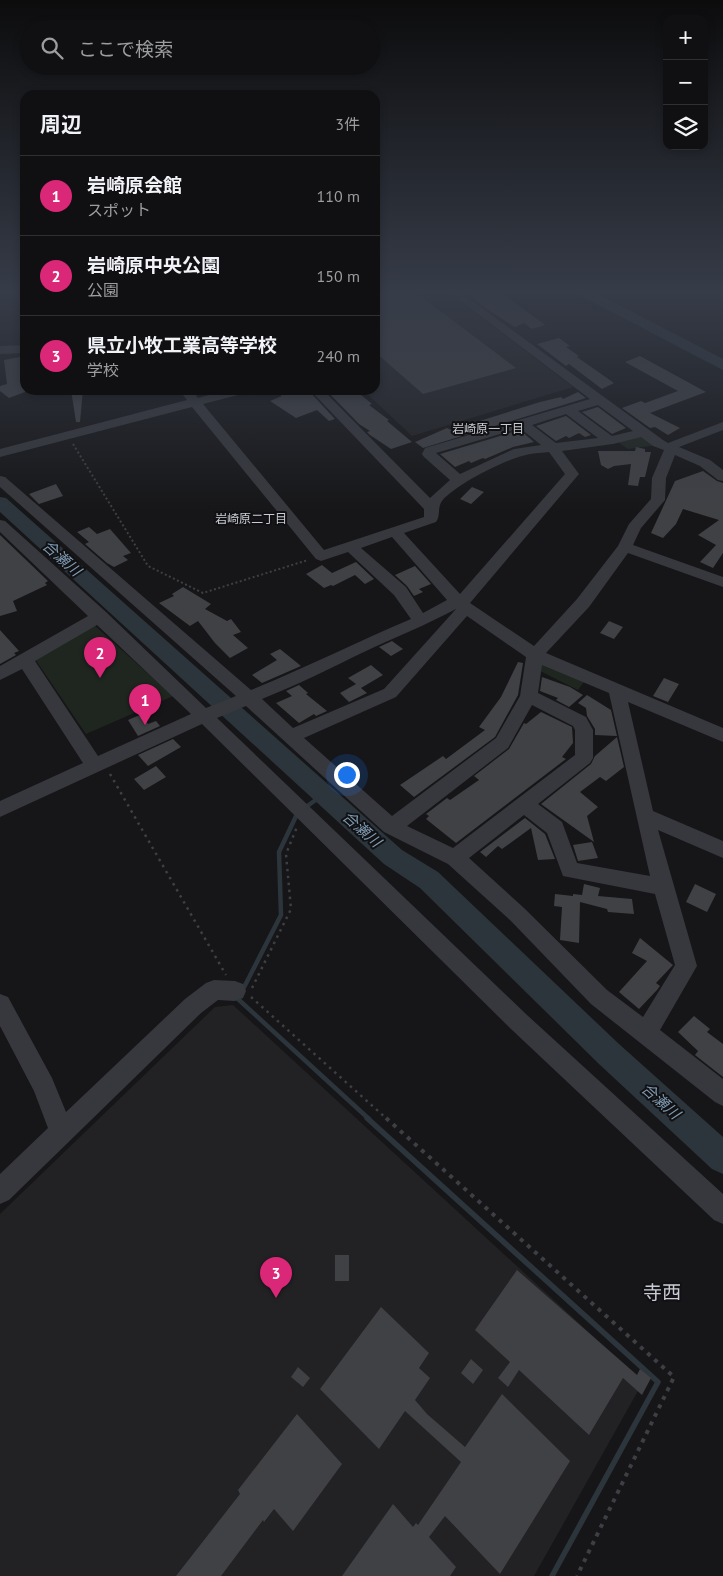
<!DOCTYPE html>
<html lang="ja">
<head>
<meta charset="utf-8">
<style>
  body { margin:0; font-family:"PT Sans","Noto Sans JP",sans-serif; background:#1e1e20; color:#f1f3f6 }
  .controls { position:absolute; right:15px; top:15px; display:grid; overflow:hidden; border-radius:10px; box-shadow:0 2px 8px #0003 }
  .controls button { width:45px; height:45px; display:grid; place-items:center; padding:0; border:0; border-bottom:1px solid #303032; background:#101012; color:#f1f3f6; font:25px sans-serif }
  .you { position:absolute; left:346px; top:774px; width:18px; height:18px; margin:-12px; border:4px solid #fff; border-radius:50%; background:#1a73e8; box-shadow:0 0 0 8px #1a73e833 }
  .badge { display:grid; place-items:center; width:32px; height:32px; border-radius:50%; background:#db2777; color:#fff; font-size:16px; font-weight:700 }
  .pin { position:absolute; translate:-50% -41px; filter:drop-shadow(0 1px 2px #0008) }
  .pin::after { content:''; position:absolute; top:26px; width:18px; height:15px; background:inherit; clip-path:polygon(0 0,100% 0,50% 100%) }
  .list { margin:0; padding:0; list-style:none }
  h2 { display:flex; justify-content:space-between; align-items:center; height:65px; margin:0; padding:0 20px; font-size:21px }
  h2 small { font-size:16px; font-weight:400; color:#9c9d9f }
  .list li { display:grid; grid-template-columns:32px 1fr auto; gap:15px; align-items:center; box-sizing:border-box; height:80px; padding:0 20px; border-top:1px solid #303032 }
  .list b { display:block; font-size:19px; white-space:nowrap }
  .list p { margin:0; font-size:16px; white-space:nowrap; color:#9c9d9f }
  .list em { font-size:16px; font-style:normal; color:#9c9d9f }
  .icon { flex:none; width:28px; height:28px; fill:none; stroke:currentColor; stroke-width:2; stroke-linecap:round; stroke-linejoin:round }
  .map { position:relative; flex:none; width:723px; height:1576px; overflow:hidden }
  .search { position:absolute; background:#101012; box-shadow:0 2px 8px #0003; left:20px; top:20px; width:360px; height:55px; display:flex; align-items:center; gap:12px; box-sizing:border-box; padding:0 18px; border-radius:28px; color:#9c9d9f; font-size:19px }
  .panel { position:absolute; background:#101012; box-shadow:0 2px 8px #0003; left:20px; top:90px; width:360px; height:305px; border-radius:15px }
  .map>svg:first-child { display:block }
  .built { fill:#222225 }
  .green { fill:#1e261f }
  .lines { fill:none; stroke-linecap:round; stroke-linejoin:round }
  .stream-far1 { stroke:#2c353c; stroke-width:4.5 }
  .stream { stroke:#2c353c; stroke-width:5.5 }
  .river { fill:#2c353c; fill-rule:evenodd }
  .building { fill:#404145 }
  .path-far2 { stroke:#3d3f44; stroke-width:2; stroke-dasharray:2 2.5; stroke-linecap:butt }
  .path-far1 { stroke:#3d3f44; stroke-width:2.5; stroke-dasharray:2.5 4.5; stroke-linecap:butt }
  .path { stroke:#3d3f44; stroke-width:4; stroke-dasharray:4 5.5; stroke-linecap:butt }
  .minor { fill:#37383d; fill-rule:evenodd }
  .labels { text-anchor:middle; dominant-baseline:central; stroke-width:4; stroke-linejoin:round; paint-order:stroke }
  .far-neighbourhood-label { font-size:12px; fill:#c9ccd4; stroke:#111113 }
  .water-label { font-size:15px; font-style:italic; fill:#7f9bb3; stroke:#111113 }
  .near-quarter-label { font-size:19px; fill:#c9ccd4; stroke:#111113 }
</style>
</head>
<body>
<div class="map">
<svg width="723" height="1576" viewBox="0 0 723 1576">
  <rect width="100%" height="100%" fill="#161618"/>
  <path class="built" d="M375 292H448L573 387 412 436 363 390H375Z
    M233 1005 643 1382 534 1576H0V1214L215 1007Z"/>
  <path class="green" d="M643 434 658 445 628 449 616 441Z
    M94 625 173 696 86 734 35 659Z
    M539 658 586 679 578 690 536 669Z"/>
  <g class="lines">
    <path class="stream-far1" d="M306 807 324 794
      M298 812 279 852 281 915 238 999 369 1119"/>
    <path class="stream" d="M367 1118 658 1382 552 1576"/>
    <path class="river" d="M577 292H594L723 359V370L579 295Z
      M0 497 6 498 402 850 438 872 619 1044 723 1137V1174L712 1169 599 1064 420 888 384 864 0 512Z"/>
  </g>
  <path class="building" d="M383 292H415L516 368 423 394 375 352V294Z
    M464 292H501L545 325 532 329 524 323 515 327 490 311Z
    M559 338 570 346 566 347 579 356 577 357 614 383 602 389 569 364 566 366 537 344Z
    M25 356V392L9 398 0 391V386L7 384 4 360Z
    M640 356 706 392 650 413 680 428 668 435 655 427 650 428 622 408 641 401 645 403 678 391 625 362Z
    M71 390H83L80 422H76Z
    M272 390H308L335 419 329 421 317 410 296 418 270 401 282 396Z
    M326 390H355L372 404 369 405 389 420 387 421 412 442 391 449 370 435 367 432 370 431 359 424Z
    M578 392 586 398 423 448 415 442 447 428 451 430 540 402 561 397 563 399Z
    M598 407 626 428 612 434 582 412Z
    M566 416 591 435 585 437 579 433 569 438 566 436 556 441 536 426Z
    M520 430 534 442 513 447 485 459 483 458 471 463 469 461 455 467 440 454Z
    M636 447 645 449V452H651L645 477H640L638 486 628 485 631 464 614 466 608 469 601 465 598 451H635Z
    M703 471 717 481 723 483V553L713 568 700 562 716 545 698 535 719 520 683 509 676 524 663 538 651 533 675 481Z
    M56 484 63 496 39 504 29 494Z
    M472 487 484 492 471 504 460 499Z
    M89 527 97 534 110 529 131 553 123 556 128 560 114 567 107 563 85 544 89 542 77 532Z
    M0 535 48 581 45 583 47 585 13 601 17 611 0 616Z
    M356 562 374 579 365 584 355 575 333 586 331 585 324 588 306 574 322 565 332 573Z
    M415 566 431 584 419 589 423 592 414 596 407 586 395 575Z
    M183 587 211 604 205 609 227 621 231 619 241 632 233 635 248 648 230 658 215 643 198 621 190 626 159 603 174 596 172 594Z
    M609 621 623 627 614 639 600 633Z
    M0 630 19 651 14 653 16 655 0 664Z
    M392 641 403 649 391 656 379 647Z
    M280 649 301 666 262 683 252 675 277 660 270 654Z
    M518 662 523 663 518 695 495 737 414 797 400 785 443 756 446 759 485 730 479 727 501 697Z
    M371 665 383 675 361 688 367 693 349 702 340 693 356 684 348 678Z
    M542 677 570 687 583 695 569 707 556 700 558 698 540 691Z
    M664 678 679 684 668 702 653 696Z
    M299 685 308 693 306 694 327 711 316 716 314 714 299 723 276 703 292 696 286 691Z
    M587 695 611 710 617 736 595 735V729L587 716 586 708 578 703Z
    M541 712 572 727 573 743 562 757 566 759 456 843 426 819 429 816 426 814 447 798 450 800 479 780 474 776 509 749 524 723 526 724Z
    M142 714 148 724 156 721 160 726 138 736 128 720Z
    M617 737 624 767 606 781 600 777 580 792 598 807 587 816 594 842 541 804 591 764 595 756Z
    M173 739 181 747 148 766 138 755Z
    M156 766 166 777 144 790 134 779Z
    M525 818 545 834 555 859 538 860 531 828 502 849 498 846 486 857 480 852Z
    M592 842 598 858 578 861 573 845Z
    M584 884 600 888 598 896 632 899 634 914 608 912 607 909 580 902 579 943 560 940 562 907 554 906 555 894 573 896V894L582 895Z
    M695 884 716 894 707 912 686 902Z
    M640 938 673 965 656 983 660 986 657 990 639 1009 619 992 647 961 632 953Z
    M694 1016 710 1029 707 1032 723 1044V1077L695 1055 698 1051 678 1032Z
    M335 1255H349V1281H335Z
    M517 1270 637 1375 640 1369 651 1378 642 1395 623 1378 589 1435 519 1370 508 1387 498 1378 510 1362 475 1330Z
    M381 1307 429 1353 419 1368 430 1378 415 1400 427 1414 465 1447 502 1394 570 1461 500 1574 445 1516 429 1537 456 1567 450 1576H342L393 1504 413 1527 416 1523 418 1525 461 1462 405 1411 379 1449 320 1389Z
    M471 1359 483 1370 473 1384 461 1373Z
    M298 1367 310 1378 303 1387 291 1377Z
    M297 1414 342 1464 293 1531 274 1509 264 1522 263 1520 221 1576H176L240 1494 238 1490Z"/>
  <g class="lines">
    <path class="path-far2" d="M73 444 148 566 203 593 308 560"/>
    <path class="path-far1" d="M110 774 226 975
      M252 988 291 909 286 854 297 827
      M251 997 387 1119"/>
    <path class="path" d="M386 1118 674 1377 577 1576"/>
    <path class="minor" d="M449 292H460L663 440 668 443 723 422V430L679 447 710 460 723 470V481L718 480 700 466 675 455 666 478 665 500 641 528 633 545 723 577V587L628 553 589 607 546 653 723 728V742L628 702 653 811 723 841V858L658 830 697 966 660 1030 723 1079V1106L715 1102 591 1004 510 920 448 864 384 832 246 706 217 718 527 1015 723 1194V1224L714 1220 511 1029 202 724 0 817V801L83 763 22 669 0 680V666L88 616 0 532V520L5 521 106 612 206 708 236 696 0 487V476L5 477 251 690C305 668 357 642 411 619L394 595 348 552 321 561 316 559 192 407 0 457V449L187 400 179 390H192L198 398 227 390H248L246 393 203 404 324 550 424 517V509L310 390H323L430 498 450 480 424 457 422 454 425 448 590 399ZM598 405 633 431 612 436 578 411ZM566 414 598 438 556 443 532 425ZM520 428 541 445 514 449 460 474 436 453ZM641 437 653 446 664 450 652 478 651 499 629 524 618 546 577 599 534 646 470 603 579 474 562 451 613 444ZM549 452 565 474 460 594 404 533 436 522C441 515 437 508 442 501 455 485 503 461 522 456 531 453 540 453 549 452ZM392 537 447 600 423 613 406 587 361 548ZM456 609 384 689 293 728 262 699C297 685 331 668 366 651 396 637 426 625 456 609ZM467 616 526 657 520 696 496 738 392 816 304 738 396 697ZM97 625 191 714 98 756 35 661ZM542 665 609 693 650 876 577 863 562 822 538 804 590 763 593 758V730L586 717 538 693ZM532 705 573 726 575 730V755L453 848 407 826 508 748ZM524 815 547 833 563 876 655 894 675 965 643 1017 607 990 524 908 469 858Z
      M25 345V353L0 354V346Z
      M214 980 235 981 243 984 246 991 243 998 235 1001 218 1000 201 1013 9 1200 0 1204V1174L48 1128 34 1091 0 1026V994L8 997 52 1078 66 1112 185 999 206 983Z"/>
  </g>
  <linearGradient id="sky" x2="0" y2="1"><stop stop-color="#0c0c0d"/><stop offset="0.57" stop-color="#363c48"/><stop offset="1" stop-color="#363c48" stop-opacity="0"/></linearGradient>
  <rect width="723" height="512" fill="url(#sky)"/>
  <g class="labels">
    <g class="far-neighbourhood-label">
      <text x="488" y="428">岩崎原一丁目</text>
      <text x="251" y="518">岩崎原二丁目</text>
    </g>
    <g class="water-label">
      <text transform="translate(62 558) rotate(42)">合瀬川</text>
      <text transform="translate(362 829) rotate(42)">合瀬川</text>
      <text transform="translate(661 1101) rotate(42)">合瀬川</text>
    </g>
    <g class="near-quarter-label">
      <text x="662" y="1292">寺西</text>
    </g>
  </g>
</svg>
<div class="controls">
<button>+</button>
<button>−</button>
<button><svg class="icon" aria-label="layers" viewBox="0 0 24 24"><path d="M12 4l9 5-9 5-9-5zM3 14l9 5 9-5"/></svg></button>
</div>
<div class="you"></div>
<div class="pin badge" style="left:145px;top:725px">1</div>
<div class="pin badge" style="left:100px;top:678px">2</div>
<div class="pin badge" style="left:276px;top:1298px">3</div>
<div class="search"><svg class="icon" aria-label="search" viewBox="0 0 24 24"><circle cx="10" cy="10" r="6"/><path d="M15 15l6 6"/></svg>ここで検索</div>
<section class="panel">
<h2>周辺<small>3件</small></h2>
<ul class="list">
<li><span class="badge">1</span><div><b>岩崎原会館</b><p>スポット</p></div><em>110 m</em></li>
<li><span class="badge">2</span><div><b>岩崎原中央公園</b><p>公園</p></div><em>150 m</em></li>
<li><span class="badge">3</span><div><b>県立小牧工業高等学校</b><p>学校</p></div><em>240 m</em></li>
</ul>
</section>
</div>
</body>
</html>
